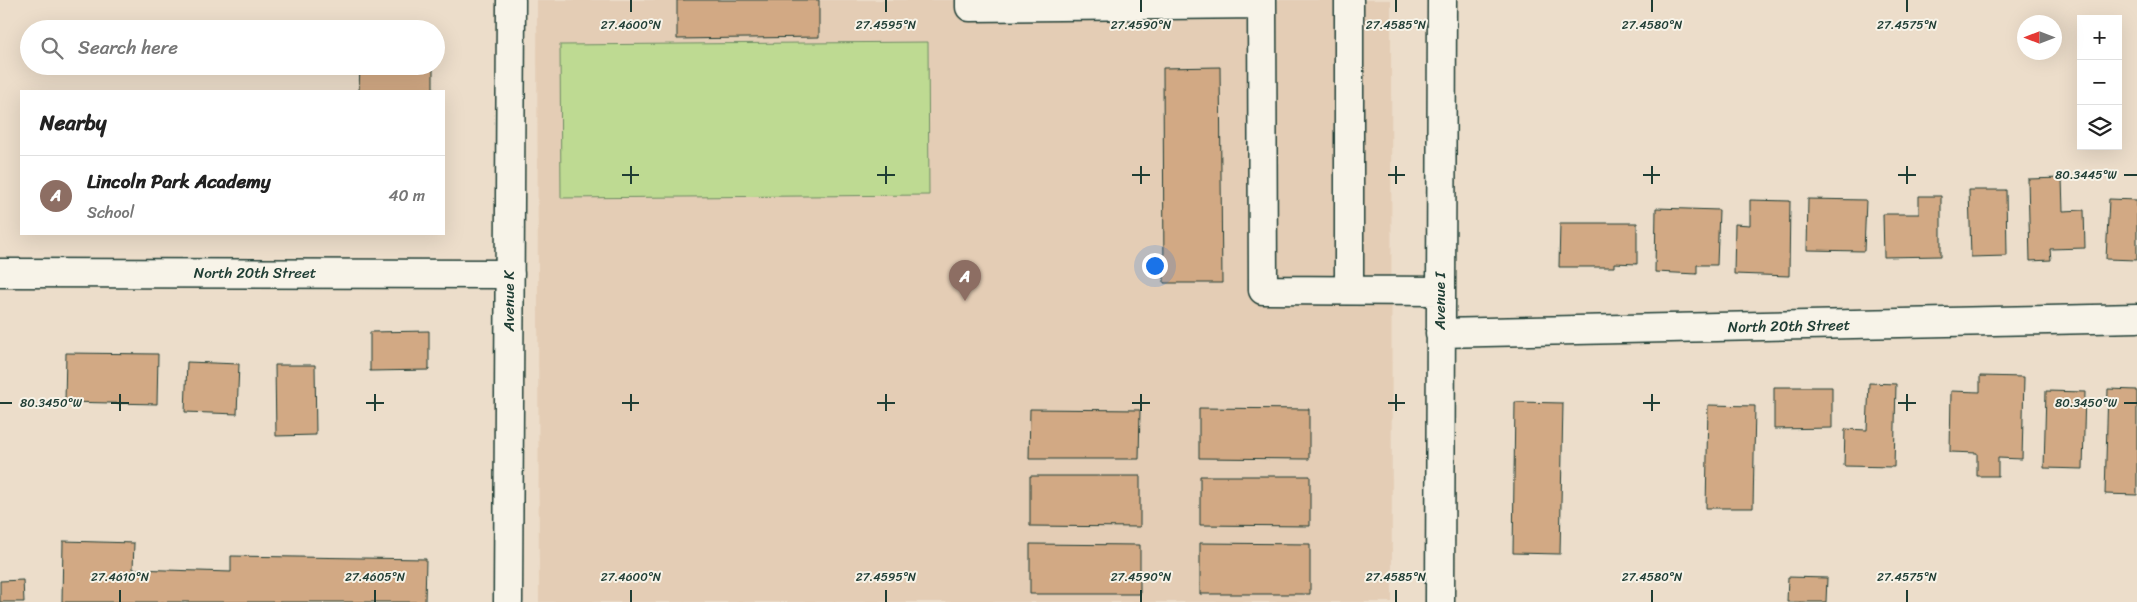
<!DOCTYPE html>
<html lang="en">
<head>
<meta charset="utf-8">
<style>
  body { margin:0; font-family:Sriracha,sans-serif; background:#f6f6f6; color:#222 }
  .controls { position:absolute; right:15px; top:15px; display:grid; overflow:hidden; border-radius:0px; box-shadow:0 5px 20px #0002 }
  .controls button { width:45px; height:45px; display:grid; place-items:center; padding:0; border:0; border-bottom:1px solid #e0e0e0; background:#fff; color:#222; font:25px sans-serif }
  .compass { position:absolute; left:2017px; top:15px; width:45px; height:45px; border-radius:50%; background:#fff; box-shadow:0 5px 20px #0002; rotate:270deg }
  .you { position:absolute; left:1154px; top:265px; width:18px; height:18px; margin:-12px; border:4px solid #fff; border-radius:50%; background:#1a73e8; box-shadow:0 0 0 8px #1a73e833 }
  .badge { display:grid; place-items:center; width:32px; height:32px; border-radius:50%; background:#1a73e8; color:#fff; font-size:16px; font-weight:700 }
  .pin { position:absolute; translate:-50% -41px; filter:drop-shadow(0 1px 2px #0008) }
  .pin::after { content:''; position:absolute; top:26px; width:18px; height:15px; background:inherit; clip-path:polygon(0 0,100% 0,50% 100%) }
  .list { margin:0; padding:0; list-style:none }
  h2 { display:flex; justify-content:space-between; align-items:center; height:65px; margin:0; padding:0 20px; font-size:21px }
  h2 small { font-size:16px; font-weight:400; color:#767676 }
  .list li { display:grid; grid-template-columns:32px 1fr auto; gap:15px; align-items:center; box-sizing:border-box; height:80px; padding:0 20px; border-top:1px solid #e0e0e0 }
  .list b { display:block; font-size:19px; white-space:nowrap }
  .list p { margin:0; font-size:16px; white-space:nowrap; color:#767676 }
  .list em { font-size:16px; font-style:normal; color:#767676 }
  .icon { flex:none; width:28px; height:28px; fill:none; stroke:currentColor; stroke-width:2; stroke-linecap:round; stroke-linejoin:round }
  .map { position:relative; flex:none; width:2137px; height:602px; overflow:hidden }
  .search { position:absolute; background:#fff; box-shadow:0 5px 20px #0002; left:20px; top:20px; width:425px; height:55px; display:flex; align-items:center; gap:12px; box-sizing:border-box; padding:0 18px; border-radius:28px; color:#767676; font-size:19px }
  .panel { position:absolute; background:#fff; box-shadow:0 5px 20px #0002; left:20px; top:90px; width:425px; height:145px; border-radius:0px }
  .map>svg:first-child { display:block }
  .built { fill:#e4cdb5 }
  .green { fill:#beda92; stroke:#6e8c63 }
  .building { fill:#d2a984; stroke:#1f3d34 }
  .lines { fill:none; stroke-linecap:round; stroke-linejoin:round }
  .minor-casing { stroke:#1f3d34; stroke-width:31 }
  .minor { stroke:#f7f3e8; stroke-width:28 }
  .ticks { fill:none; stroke:#1f3d34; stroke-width:2 }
  .labels { text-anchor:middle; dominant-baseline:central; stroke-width:4; stroke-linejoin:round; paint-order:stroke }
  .street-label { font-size:15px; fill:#1f3d34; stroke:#f7f3e8 }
  .ticks-label { font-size:12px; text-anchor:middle; fill:#1f3d34; stroke:#f7f3e8; stroke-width:4; stroke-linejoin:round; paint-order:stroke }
</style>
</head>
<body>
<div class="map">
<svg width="2137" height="602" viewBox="0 0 2137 602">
  <rect width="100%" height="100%" fill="#ecddca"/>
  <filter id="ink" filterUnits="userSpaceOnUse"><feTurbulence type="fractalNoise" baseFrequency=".02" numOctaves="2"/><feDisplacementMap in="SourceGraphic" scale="10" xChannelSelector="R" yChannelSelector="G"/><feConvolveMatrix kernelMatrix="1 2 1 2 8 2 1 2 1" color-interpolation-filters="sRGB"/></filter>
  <g filter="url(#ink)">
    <path class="built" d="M537 0H1391L1392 602H539Z"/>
    <path class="green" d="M928 42 929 195 561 198 560 45Z"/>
    <path class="building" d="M677 0H819V37L677 39Z
      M360 66H433V91H359Z
      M1220 67 1222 283H1164L1163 68Z
      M2062 178 2063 211 2084 210 2085 248 2050 249 2051 260 2030 261 2028 179Z
      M1969 190H2006L2007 256 1971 257Z
      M1919 196H1941V256L1884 257 1883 214H1919Z
      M1808 199 1866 200 1864 251 1807 250Z
      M2109 199 2137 200V260L2106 259Z
      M1750 200 1790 201 1789 276 1734 274 1735 224 1750 225Z
      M1656 208 1719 210 1717 265H1697V274L1655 272Z
      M1560 223H1637V264L1614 263V267H1559Z
      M429 331V370L370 371V332Z
      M66 353 158 354 157 404 65 402Z
      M187 362 239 364 237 414 185 412Z
      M275 365H315L316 435 276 436Z
      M1980 376 2024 377 2022 459 1998 458V476H1977V453L1950 452 1951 391 1980 392Z
      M1869 383 1896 384 1894 467 1844 466 1845 429 1867 430Z
      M1774 387H1832V428L1774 429Z
      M2108 389 2137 390V495L2105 494Z
      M2046 391 2085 392 2083 469 2044 468Z
      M1515 402 1563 403 1560 554 1513 553Z
      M1708 405 1755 406 1753 508H1706Z
      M1199 408 1309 409V459L1199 458Z
      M1030 409 1140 410 1139 459H1029Z
      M1030 476H1140V527L1030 526Z
      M1200 476H1310V526L1200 525Z
      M63 541 134 543 133 569 231 572V556L426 559 425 602H62Z
      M1200 543 1310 544V594H1200Z
      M1030 544 1140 545V594H1030Z
      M1788 577 1827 578 1826 602H1787Z
      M23 580 24 602H0V581Z"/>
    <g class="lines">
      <defs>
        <path id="minor" d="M970 0V7L1262 4
          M1262 0 1263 290 1440 291
          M1349 0V290
          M0 273 510 274
          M1440 333 2137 318
          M508 602 511 0
          M1440 602 1442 0"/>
      </defs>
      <use href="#minor" class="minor-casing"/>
      <use href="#minor" class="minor"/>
    </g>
  </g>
  <path class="ticks" d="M631 0V12M886 0V12M1141 0V12M1396 0V12M1652 0V12M1907 0V12M631 166V184M886 166V184M1141 166V184M1396 166V184M1652 166V184M1907 166V184M622 175H639M877 175H895M1132 175H1150M1388 175H1405M1643 175H1660M1898 175H1916M2124 175H2137M120 394V411M375 394V411M631 394V411M886 394V411M1141 394V411M1396 394V411M1652 394V411M1907 394V411M0 403H12M111 403H129M366 403H384M622 403H639M877 403H895M1132 403H1150M1388 403H1405M1643 403H1660M1898 403H1916M2124 403H2137M120 590V602M375 590V602M631 590V602M886 590V602M1141 590V602M1396 590V602M1652 590V602M1907 590V602"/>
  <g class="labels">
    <g class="street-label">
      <text x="255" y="273">North 20th Street</text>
      <text transform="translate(509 301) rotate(-90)">Avenue K</text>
      <text transform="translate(1440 301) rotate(-90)">Avenue I</text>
      <text transform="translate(1789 326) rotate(-1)">North 20th Street</text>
    </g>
  </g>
  <g class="ticks-label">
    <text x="631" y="29">27.4600°N</text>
    <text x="886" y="29">27.4595°N</text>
    <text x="1141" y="29">27.4590°N</text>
    <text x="1396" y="29">27.4585°N</text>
    <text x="1652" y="29">27.4580°N</text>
    <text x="1907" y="29">27.4575°N</text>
    <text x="2086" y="179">80.3445°W</text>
    <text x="2086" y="407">80.3450°W</text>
    <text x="51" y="407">80.3450°W</text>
    <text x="120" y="581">27.4610°N</text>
    <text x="375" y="581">27.4605°N</text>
    <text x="631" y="581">27.4600°N</text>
    <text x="886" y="581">27.4595°N</text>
    <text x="1141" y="581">27.4590°N</text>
    <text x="1396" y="581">27.4585°N</text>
    <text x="1652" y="581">27.4580°N</text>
    <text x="1907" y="581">27.4575°N</text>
  </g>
</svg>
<div class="controls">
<button>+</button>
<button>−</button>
<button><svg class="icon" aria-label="layers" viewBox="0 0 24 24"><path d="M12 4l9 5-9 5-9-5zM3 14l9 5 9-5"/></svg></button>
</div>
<svg class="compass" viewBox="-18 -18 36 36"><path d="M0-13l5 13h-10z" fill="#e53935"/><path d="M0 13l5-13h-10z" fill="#767676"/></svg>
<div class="you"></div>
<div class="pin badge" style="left:965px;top:301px;background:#8d6e63">A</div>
<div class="search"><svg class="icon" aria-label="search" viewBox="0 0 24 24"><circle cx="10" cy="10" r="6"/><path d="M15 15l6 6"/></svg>Search here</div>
<section class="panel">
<h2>Nearby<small></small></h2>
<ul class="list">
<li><span class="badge" style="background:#8d6e63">A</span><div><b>Lincoln Park Academy</b><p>School</p></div><em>40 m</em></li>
</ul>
</section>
</div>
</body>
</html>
